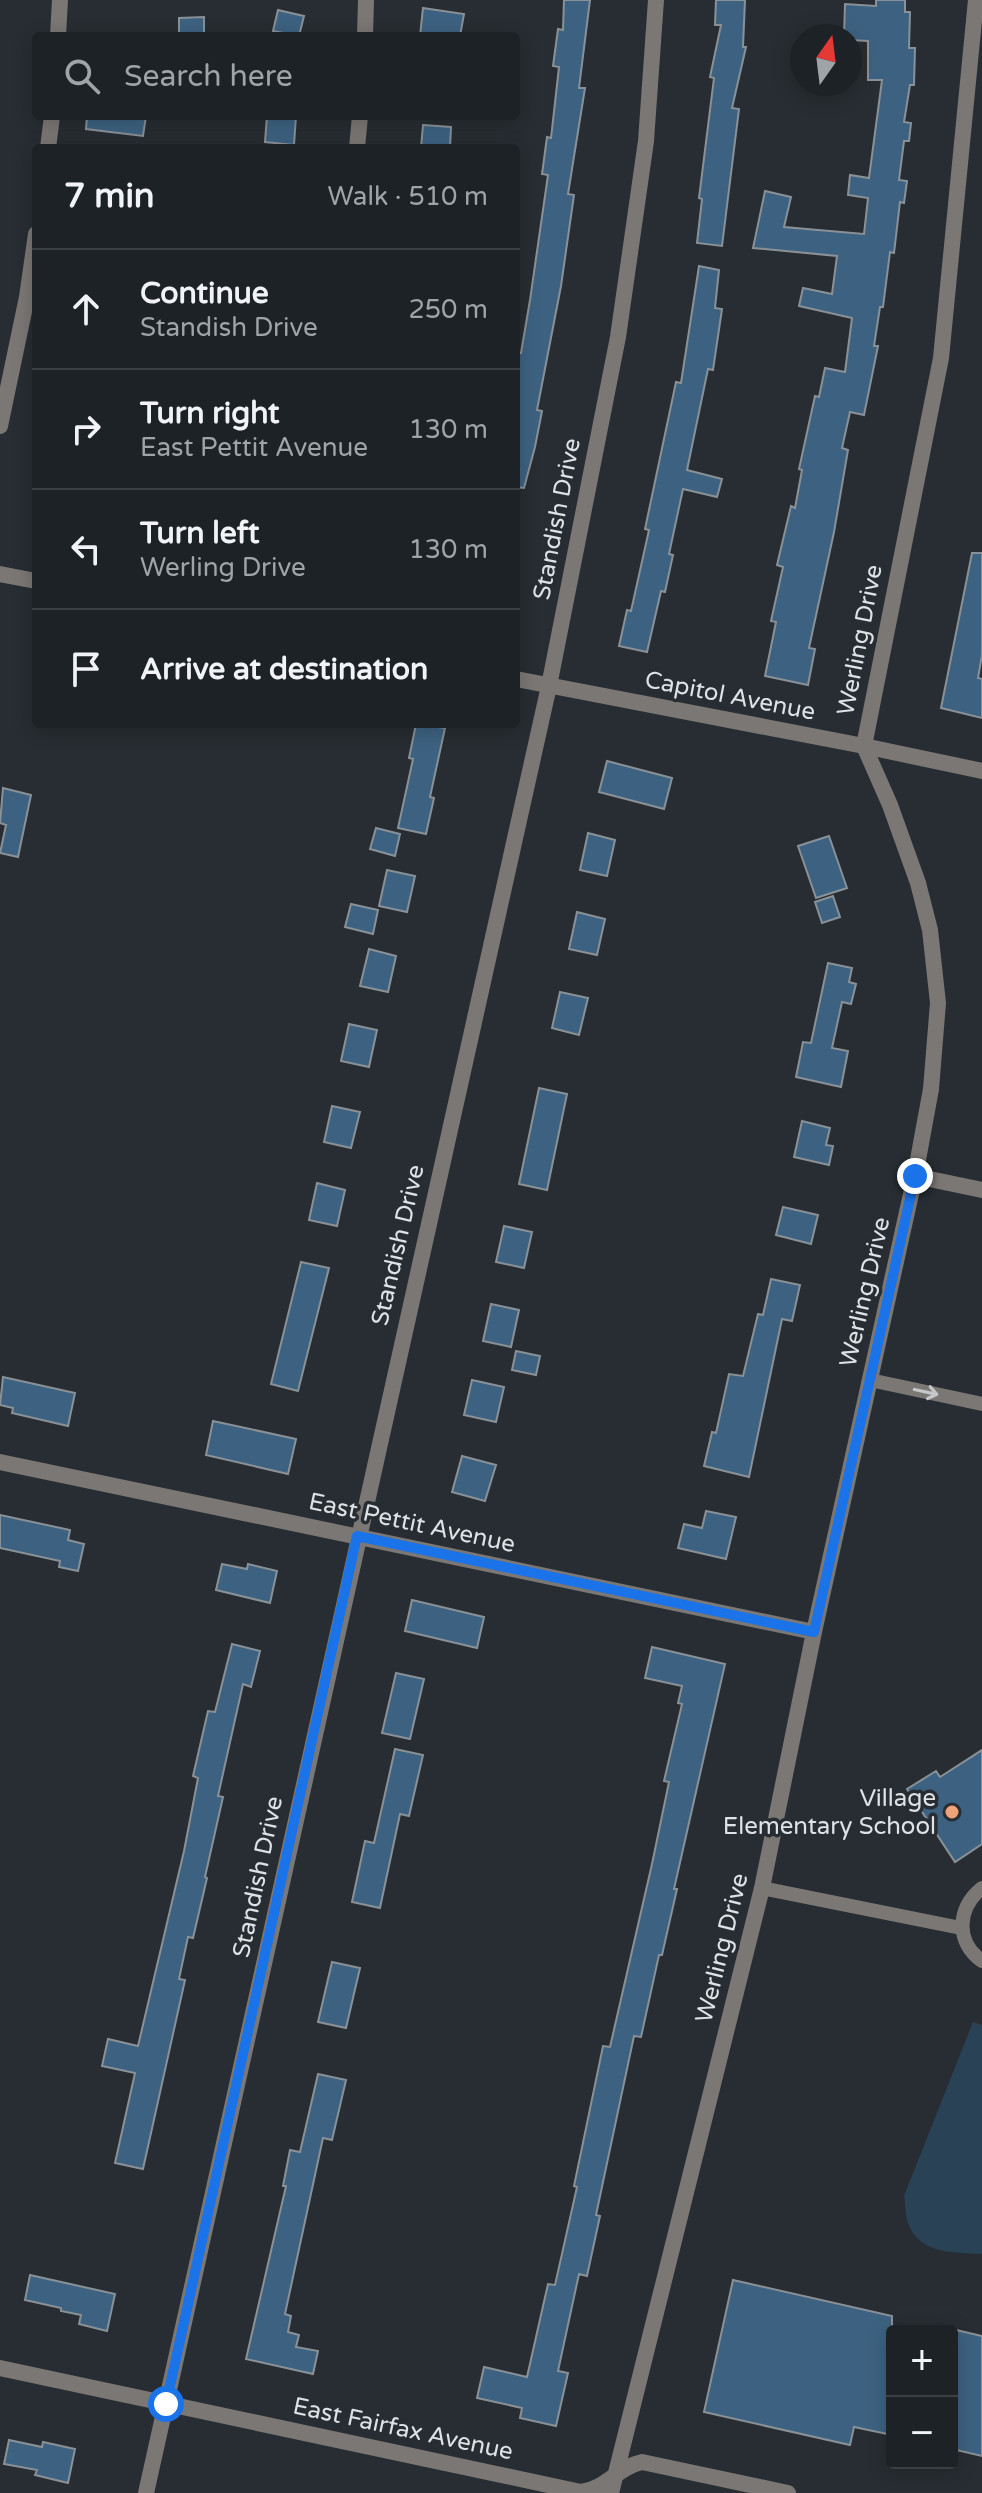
<!DOCTYPE html>
<html lang="en">
<head>
<meta charset="utf-8">
<style>
  body { margin:0; font-family:"Varela Round",sans-serif; background:#2a2f32; color:#f1f3f6 }
  .controls { position:absolute; right:24px; bottom:24px; display:grid; overflow:hidden; border-radius:8px; box-shadow:0 4px 20px #0003 }
  .controls button { width:72px; height:72px; display:grid; place-items:center; padding:0; border:0; border-bottom:2px solid #3b3f43; background:#1d2226; color:#f1f3f6; font:40px sans-serif }
  .compass { position:absolute; left:790px; top:24px; width:72px; height:72px; border-radius:50%; background:#1d2226; box-shadow:0 4px 20px #0003; rotate:14deg }
  .stop { position:absolute; width:24px; height:24px; margin:-18px; border:6px solid #1a73e8; border-radius:50%; background:#fff }
  .stop.end { background:#1a73e8; border-color:#fff; box-shadow:0 2px 8px #0008 }
  .list { margin:0; padding:0; list-style:none }
  h2 { display:flex; justify-content:space-between; align-items:center; height:104px; margin:0; padding:0 32px; font-size:34px }
  h2 small { font-size:26px; font-weight:400; color:#a0a4a7 }
  .list li { display:grid; grid-template-columns:52px 1fr auto; gap:24px; align-items:center; box-sizing:border-box; height:120px; padding:0 32px; border-top:2px solid #3b3f43 }
  .list b { display:block; font-size:30px; white-space:nowrap }
  .list p { margin:0; font-size:26px; white-space:nowrap; color:#a0a4a7 }
  .list em { font-size:26px; font-style:normal; color:#a0a4a7 }
  .icon { flex:none; width:44px; height:44px; fill:none; stroke:currentColor; stroke-width:2; stroke-linecap:round; stroke-linejoin:round }
  .map { position:relative; flex:none; width:982px; height:2493px; overflow:hidden }
  .search { position:absolute; background:#1d2226; box-shadow:0 4px 20px #0003; left:32px; top:32px; width:488px; height:88px; display:flex; align-items:center; gap:20px; box-sizing:border-box; padding:0 28px; border-radius:8px; color:#a0a4a7; font-size:30px }
  .panel { position:absolute; background:#1d2226; box-shadow:0 4px 20px #0003; left:32px; top:144px; width:488px; height:584px; border-radius:8px }
  .map>svg:first-child { display:block }
  .green { fill:#2a4256 }
  .building { fill:#3d6281; stroke:#899197; stroke-width:2 }
  .lines { fill:none; stroke-linecap:round; stroke-linejoin:round }
  .service { stroke:#7b7775; stroke-width:14 }
  .minor { stroke:#7b7775; stroke-width:16 }
  .oneway { stroke:#c5c7ca }
  .route { stroke:#1a73e8; stroke-width:10 }
  .poi-dot { fill:#efa378; stroke:#272d32; stroke-width:3 }
  .labels { text-anchor:middle; dominant-baseline:central; stroke-width:7; stroke-linejoin:round; paint-order:stroke }
  .street-label { font-size:24px; fill:#dee2e6; stroke:#272d32 }
  .poi-label { font-size:24px; fill:#dee2e6; stroke:#272d32; text-anchor:end }
</style>
</head>
<body>
<div class="map">
<svg width="982" height="2493" viewBox="0 0 982 2493">
  <rect width="100%" height="100%" fill="#272d32"/>
  <path class="green" d="M973 2022 982 2025V2254C955 2252 919 2255 908 2223 905 2215 906 2204 904 2196Z"/>
  <path class="building" d="M564 0H590L579 88H585L568 194 574 195 561 286 537 410 542 411 535 447 524 488 516 487V367L519 353H521L530 300 548 175 542 174 547 137 551 138 559 67 553 66 558 29 563 30Z
    M716 0H745L743 47H746L732 108 739 109 722 246 697 243 702 199 699 198 714 78 710 77 721 25H715Z
    M876 0H905V12H910L909 48H915L914 85H910L904 122 911 123 909 141H904L899 180 907 181 904 203 900 202 894 253 890 252 883 307H880L874 346H878L864 415 850 412 842 448 848 450 834 532 809 648 815 649 808 685 765 676 776 622 771 621 783 567 777 565 791 506 795 508 802 470 799 469 815 396 819 397 825 368 845 372 852 318 799 306 803 288 832 294 837 256 753 248 765 191 791 197 784 227 864 234 868 198 848 195 850 175 869 178 882 80H868V41L850 40V36H844L845 4 876 6Z
    M423 8 464 14 460 36H420Z
    M278 10 304 16 299 36 273 31Z
    M204 17V36H179V18Z
    M87 116H146L143 136 86 129Z
    M267 116H296L294 145 265 142Z
    M423 125 451 127 450 148H421Z
    M699 266 719 270 715 308 722 309 713 370 708 369 687 470 722 479 717 497 683 489 669 554 673 555 665 592 661 591 647 652 619 646 627 610 631 611 649 530 645 529 676 382 681 383Z
    M972 553H982V655L978 678 982 679V718L941 708Z
    M416 724 445 728 430 797 434 798 426 834 398 828 413 759 409 758Z
    M607 761 672 778 664 809 599 792Z
    M3 788 31 795 18 857 0 853 6 825 0 823Z
    M376 828 400 834 395 856 370 849Z
    M588 833 615 840 607 876 580 870Z
    M829 836 847 888 816 898 798 846Z
    M387 870 415 876 407 912 379 906Z
    M833 896 840 917 822 923 815 902Z
    M351 904 378 910 373 934 345 927Z
    M577 912 605 919 597 955 569 949Z
    M369 949 396 956 388 992 360 986Z
    M828 963 852 968 849 982 856 984 851 1004 842 1002 832 1048 848 1051 841 1087 796 1077 803 1042 811 1043Z
    M560 992 588 998 579 1035 552 1028Z
    M349 1024 377 1030 369 1067 341 1061Z
    M539 1088 567 1094 547 1190 519 1184Z
    M332 1106 360 1112 351 1148 324 1142Z
    M802 1121 830 1128 826 1145 833 1146 829 1165 794 1157Z
    M317 1183 345 1190 337 1226 309 1220Z
    M783 1207 818 1215 811 1244 776 1235Z
    M504 1226 532 1232 524 1268 496 1262Z
    M301 1262 329 1268 298 1391 271 1384Z
    M771 1279 800 1285 792 1321 782 1319 749 1477 704 1466 712 1432 716 1433 729 1374 743 1376 758 1314 763 1315Z
    M491 1304 519 1310 511 1347 483 1341Z
    M516 1351 540 1356 536 1375 512 1370Z
    M3 1377 75 1393 68 1426 12 1413 13 1408 0 1405Z
    M472 1380 504 1387 496 1422 464 1415Z
    M213 1421 296 1439 288 1474 206 1455Z
    M462 1456 496 1465 485 1501 452 1492Z
    M706 1511 736 1517 726 1559 678 1548 684 1524 702 1528Z
    M0 1515 70 1530 68 1540 84 1544 78 1571 59 1567 60 1561 0 1548Z
    M222 1564 247 1569 248 1564 277 1571 270 1603 216 1590Z
    M412 1600 484 1617 477 1648 405 1631Z
    M232 1644 260 1651 251 1687 243 1684 218 1796 223 1797 205 1877 207 1878 193 1938 188 1937 179 1979 185 1980 143 2169 115 2163 135 2073 102 2066 108 2039 138 2046 184 1851 198 1778 193 1776 208 1711 215 1712Z
    M652 1647 725 1664 674 1889H677L662 1955H659L641 2037 634 2036 596 2215 600 2216 587 2276 579 2274 558 2371 568 2373 556 2426 520 2418 522 2408 477 2398 484 2367 527 2377 548 2284 555 2285 577 2187 574 2186 603 2046 610 2047 652 1864 669 1782 664 1781 682 1704 678 1703 682 1686 645 1678Z
    M396 1673 424 1679 410 1739 382 1733Z
    M395 1749 423 1755 409 1816 400 1814 380 1908 352 1902 365 1841 374 1843Z
    M982 1750V1844L955 1862 907 1789 936 1771 940 1777Z
    M332 1962 360 1968 346 2028 318 2022Z
    M318 2074 346 2080 332 2140 323 2138 285 2314 291 2316 288 2332 299 2335 296 2347 318 2351 313 2374 246 2359 286 2186H283L290 2150 300 2152Z
    M30 2275 115 2294 107 2331 79 2324 81 2315 61 2311V2308L25 2300Z
    M733 2280 892 2316V2435L854 2427 850 2445 704 2412Z
    M952 2329 982 2336V2456L952 2449Z
    M9 2440 42 2447 43 2442 75 2449 68 2483 35 2475 37 2470 4 2464Z"/>
  <g class="lines">
    <path class="service" d="M870 1380 982 1404
      M762 1888 961 1928
      M982 1888C957 1908 955 1942 982 1961"/>
    <path class="minor" d="M58 36 60 0
      M365 36 366 0
      M48 148 52 116
      M357 148 360 116
      M0 426 27 297 36 234
      M0 574 36 581
      M516 679 864 746 982 771
      M915 1176 982 1190
      M0 1462 814 1632
      M0 2368 581 2492C606 2489 618 2467 642 2462L788 2493
      M146 2493 549 686 618 337 646 141 656 0
      M611 2493 762 1888 814 1632 915 1176 931 1089 938 1003 930 930 918 883 890 805 864 746 941 358 976 0"/>
  </g>
  <defs><path id="oneway-shaft" d="M-6 0H5M1.5-3L5.5 0L1.5 3" fill="none" stroke-width="1.6" stroke-linecap="round" stroke-linejoin="round" transform="scale(2)"/></defs>
  <use class="oneway" href="#oneway-shaft" transform="translate(926 1392) rotate(12)"/>
  <g class="lines">
    <path class="route" d="M166 2404 357 1536 814 1632 915 1176"/>
  </g>
  <circle class="poi-dot" cx="952" cy="1812" r="8"/>
  <g class="labels">
    <g class="street-label">
      <text transform="translate(557 519) rotate(-79)">Standish Drive</text>
      <text transform="translate(860 640) rotate(-79)">Werling Drive</text>
      <text transform="translate(730 696) rotate(11)">Capitol Avenue</text>
      <text transform="translate(398 1245) rotate(-77)">Standish Drive</text>
      <text transform="translate(865 1292) rotate(-77)">Werling Drive</text>
      <text transform="translate(412 1523) rotate(12)">East Pettit Avenue</text>
      <text transform="translate(258 1877) rotate(-78)">Standish Drive</text>
      <text transform="translate(722 1948) rotate(-76)">Werling Drive</text>
      <text transform="translate(403 2429) rotate(12)">East Fairfax Avenue</text>
    </g>
    <g class="poi-label">
      <text x="936" y="1798">Village<tspan x="936" dy="28">Elementary School</tspan></text>
    </g>
  </g>
</svg>
<div class="controls">
<button>+</button>
<button>−</button>
</div>
<svg class="compass" viewBox="-18 -18 36 36"><path d="M0-13l5 13h-10z" fill="#e53935"/><path d="M0 13l5-13h-10z" fill="#a0a4a7"/></svg>
<div class="stop" style="left:166px;top:2404px"></div>
<div class="stop end" style="left:915px;top:1176px"></div>
<div class="search"><svg class="icon" aria-label="search" viewBox="0 0 24 24"><circle cx="10" cy="10" r="6"/><path d="M15 15l6 6"/></svg>Search here</div>
<section class="panel">
<h2>7 min<small>Walk · 510 m</small></h2>
<ul class="list">
<li><svg class="icon" aria-label="ahead" viewBox="0 0 24 24"><path d="M12 20V5M6 11l6-6 6 6"/></svg><div><b>Continue</b><p>Standish Drive</p></div><em>250 m</em></li>
<li><svg class="icon" aria-label="right" viewBox="0 0 24 24"><path d="M7 20v-9h11M14 6l5 5-5 5"/></svg><div><b>Turn right</b><p>East Pettit Avenue</p></div><em>130 m</em></li>
<li><svg class="icon" aria-label="left" viewBox="0 0 24 24"><path d="M17 20v-9H6M10 6l-5 5 5 5"/></svg><div><b>Turn left</b><p>Werling Drive</p></div><em>130 m</em></li>
<li><svg class="icon" aria-label="arrive" viewBox="0 0 24 24"><path d="M6 21V4h12l-3 4 3 4H6"/></svg><div><b>Arrive at destination</b></div></li>
</ul>
</section>
</div>
</body>
</html>
